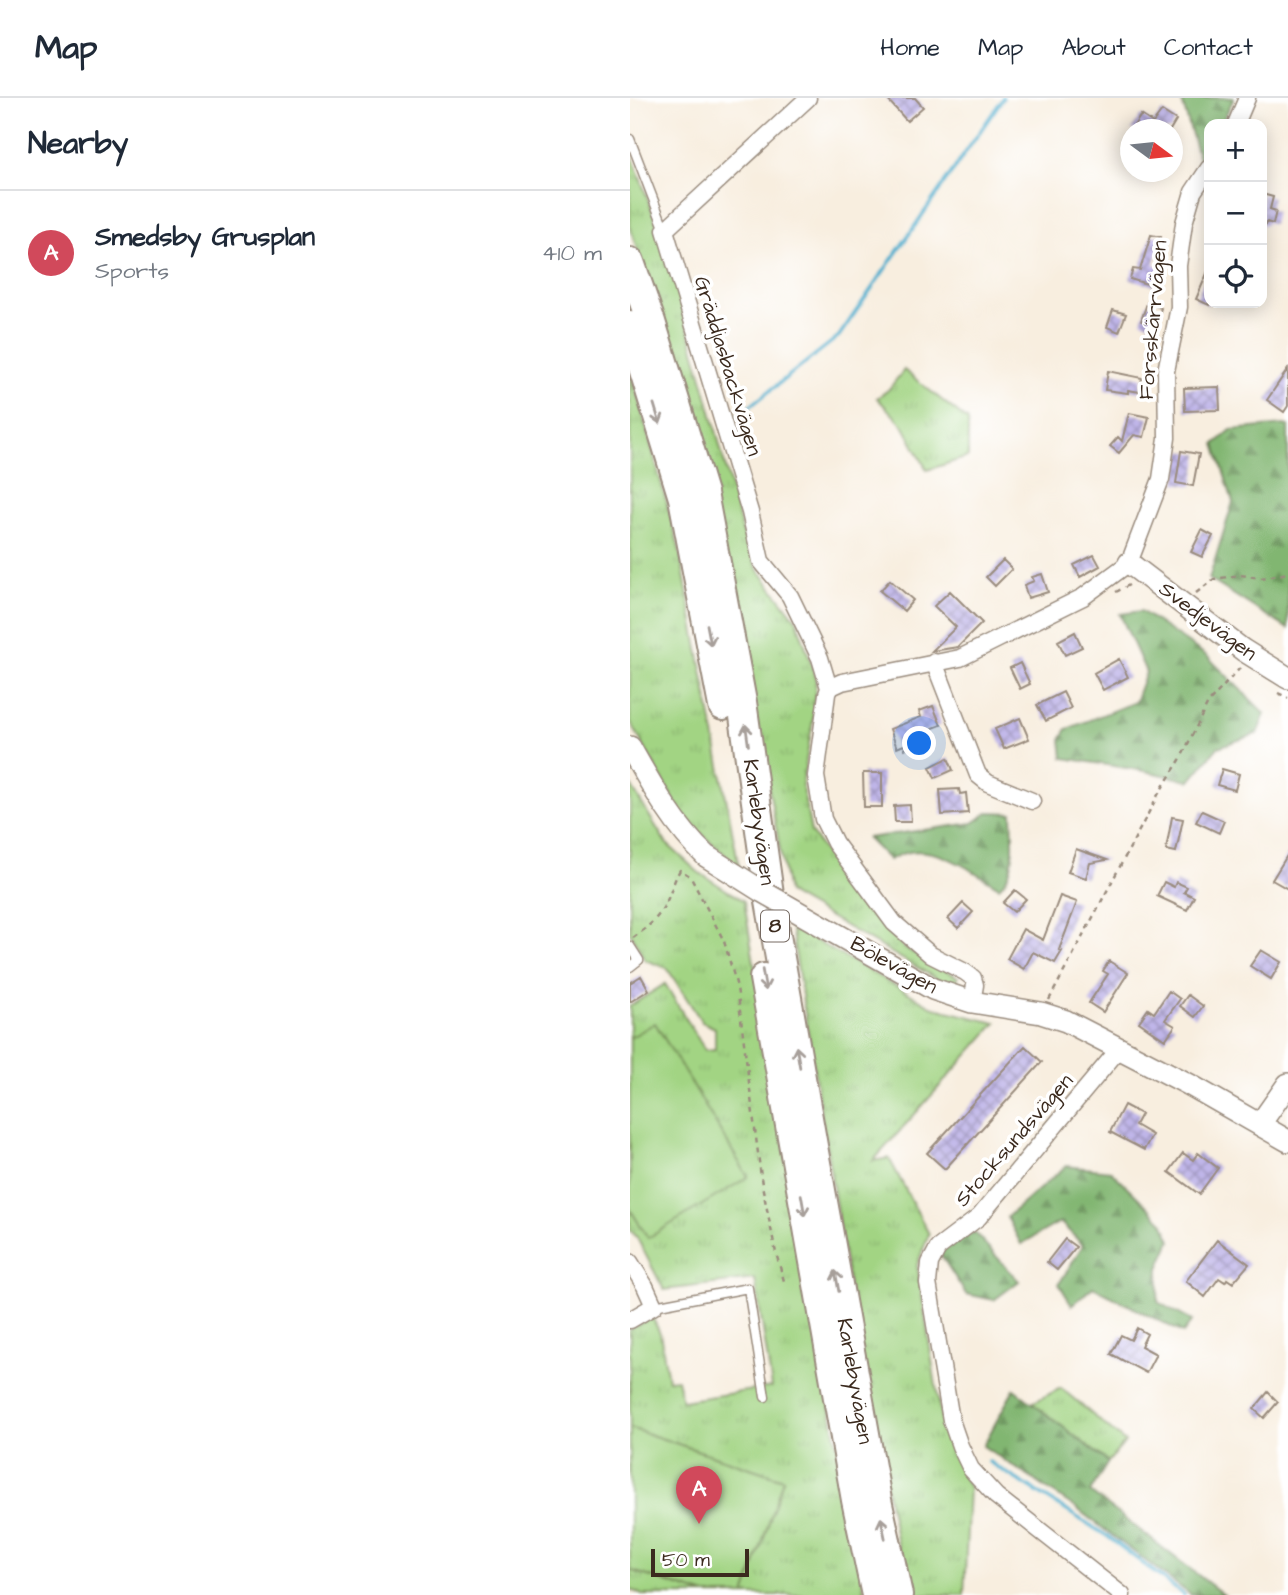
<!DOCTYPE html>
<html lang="en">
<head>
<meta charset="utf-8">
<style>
  body { margin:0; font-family:"Architects Daughter",sans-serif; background:#f6f6f7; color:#1f2937 }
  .controls { position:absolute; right:21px; top:21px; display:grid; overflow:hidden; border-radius:14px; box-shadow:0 4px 18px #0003 }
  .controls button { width:63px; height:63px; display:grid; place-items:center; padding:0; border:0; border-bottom:2px solid #e0e1e3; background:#fff; color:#1f2937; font:35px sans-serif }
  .compass { position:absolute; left:490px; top:21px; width:63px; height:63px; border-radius:50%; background:#fff; box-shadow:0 4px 18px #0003; rotate:105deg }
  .scale { position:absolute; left:21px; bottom:18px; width:98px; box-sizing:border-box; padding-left:7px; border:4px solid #3b2a1e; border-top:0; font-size:19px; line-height:24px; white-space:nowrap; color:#3b2a1e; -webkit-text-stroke:5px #fff; paint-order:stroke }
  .you { position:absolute; left:290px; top:646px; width:24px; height:24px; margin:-18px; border:5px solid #fff; border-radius:50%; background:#1a73e8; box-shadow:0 0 0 10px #1a73e833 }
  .badge { display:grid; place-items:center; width:46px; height:46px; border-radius:50%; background:#d1495b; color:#fff; font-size:23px; font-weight:700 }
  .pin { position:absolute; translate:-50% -58px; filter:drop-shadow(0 2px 4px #0008) }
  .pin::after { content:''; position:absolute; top:37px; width:24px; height:21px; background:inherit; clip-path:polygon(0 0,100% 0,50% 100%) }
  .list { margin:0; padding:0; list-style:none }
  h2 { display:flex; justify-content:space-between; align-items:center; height:91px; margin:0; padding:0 28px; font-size:30px }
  h2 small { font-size:23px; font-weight:400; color:#747a83 }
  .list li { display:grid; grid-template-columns:46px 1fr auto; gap:21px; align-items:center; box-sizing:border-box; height:126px; padding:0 28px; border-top:2px solid #e0e1e3 }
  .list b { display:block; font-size:26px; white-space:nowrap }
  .list p { margin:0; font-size:23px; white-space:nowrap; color:#747a83 }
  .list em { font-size:23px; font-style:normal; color:#747a83 }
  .icon { flex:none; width:38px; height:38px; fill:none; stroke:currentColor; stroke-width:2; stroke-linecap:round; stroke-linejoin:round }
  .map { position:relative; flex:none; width:658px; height:1497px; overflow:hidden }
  header { display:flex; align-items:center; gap:42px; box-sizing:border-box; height:98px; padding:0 35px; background:#fff; border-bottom:2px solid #e0e1e3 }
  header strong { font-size:33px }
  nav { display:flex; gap:38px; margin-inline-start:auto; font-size:24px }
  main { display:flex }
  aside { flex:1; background:#fff }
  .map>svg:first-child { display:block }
  .grass { fill:url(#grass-tufts); stroke:#6e7f50; stroke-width:2 }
  .forest { fill:url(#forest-firs); stroke:#5e7048; stroke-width:2 }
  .garden { fill:#a2d483; stroke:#6e7f50; stroke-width:2 }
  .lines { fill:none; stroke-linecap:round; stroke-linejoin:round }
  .stream { stroke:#4fafce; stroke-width:3.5 }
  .building { fill:url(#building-cross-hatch) }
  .lane-casing { stroke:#9a8c7e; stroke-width:11 }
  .street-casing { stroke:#9a8c7e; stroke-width:19 }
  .secondary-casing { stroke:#9a8c7e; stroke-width:24 }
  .highway-casing { stroke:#9a8c7e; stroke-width:32 }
  .path { stroke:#9a8c7e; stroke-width:2.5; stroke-dasharray:5 5; stroke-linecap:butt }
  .lane { stroke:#fff; stroke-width:8 }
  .street { stroke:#fff; stroke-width:16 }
  .secondary { stroke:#fff; stroke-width:21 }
  .highway { stroke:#fff; stroke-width:28 }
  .secondary-bridge-casing { stroke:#9a8c7e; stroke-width:24; stroke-linecap:butt }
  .secondary-bridge { stroke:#fff; stroke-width:21 }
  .oneway { stroke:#a79f9a }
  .labels { text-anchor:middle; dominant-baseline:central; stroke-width:7; stroke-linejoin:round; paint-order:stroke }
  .shield { fill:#fff; stroke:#766a62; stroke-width:2 }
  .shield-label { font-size:19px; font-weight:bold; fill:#3b2a1e }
  .street-label { font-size:21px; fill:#3b2a1e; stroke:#fff }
</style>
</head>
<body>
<header>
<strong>Map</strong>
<nav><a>Home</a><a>Map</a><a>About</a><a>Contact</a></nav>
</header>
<main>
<aside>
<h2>Nearby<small></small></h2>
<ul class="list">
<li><span class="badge">A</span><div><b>Smedsby Grusplan</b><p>Sports</p></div><em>410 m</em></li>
</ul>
</aside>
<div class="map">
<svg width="658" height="1497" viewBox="0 0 658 1497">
  <defs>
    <pattern id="grass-tufts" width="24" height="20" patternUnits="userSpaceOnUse" patternTransform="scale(1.75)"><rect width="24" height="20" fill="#a2d483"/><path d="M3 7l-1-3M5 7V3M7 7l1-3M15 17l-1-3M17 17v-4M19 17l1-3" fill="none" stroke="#8cb671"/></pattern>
    <pattern id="forest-firs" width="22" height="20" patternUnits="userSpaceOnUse" patternTransform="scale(1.75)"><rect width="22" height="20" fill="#81b671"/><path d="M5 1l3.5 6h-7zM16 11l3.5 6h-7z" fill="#6b945c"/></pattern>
    <pattern id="building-cross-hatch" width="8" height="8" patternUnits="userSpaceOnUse" patternTransform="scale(1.75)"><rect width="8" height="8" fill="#c0b6e9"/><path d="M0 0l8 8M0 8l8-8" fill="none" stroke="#9d94bc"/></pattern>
  </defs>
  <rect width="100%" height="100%" fill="#fff"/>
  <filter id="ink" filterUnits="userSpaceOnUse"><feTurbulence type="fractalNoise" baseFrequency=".0143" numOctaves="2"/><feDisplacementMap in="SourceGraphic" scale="14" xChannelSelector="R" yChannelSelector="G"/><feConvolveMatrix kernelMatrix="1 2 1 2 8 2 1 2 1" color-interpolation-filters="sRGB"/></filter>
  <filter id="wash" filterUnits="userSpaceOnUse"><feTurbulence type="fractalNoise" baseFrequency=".00686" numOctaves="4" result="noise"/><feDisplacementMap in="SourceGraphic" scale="28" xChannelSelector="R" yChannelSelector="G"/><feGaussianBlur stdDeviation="1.57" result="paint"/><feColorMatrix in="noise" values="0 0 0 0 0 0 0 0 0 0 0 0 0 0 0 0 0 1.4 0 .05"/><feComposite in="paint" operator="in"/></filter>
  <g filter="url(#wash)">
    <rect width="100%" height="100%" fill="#f8eedf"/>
    <path class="grass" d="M0 52 34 146 76 294 113 436 127 470 167 523 186 580 183 622 172 687 181 734 226 800 274 850 328 879 325 888 316 886 158 795 115 560 75 377 0 129Z
      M0 271 49 450 109 769 73 737 50 713 0 623Z
      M274 272 338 323V359L297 372 273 327 247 300 258 292Z
      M0 686 36 745 68 774 114 803 168 1134 235 1497H115L153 1381 0 1330V1232L22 1219 30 1235 38 1282 47 1281 52 1303 142 1289 125 1181 34 1192 6 1138 0 1132V908L35 886 75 952 85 951V930L72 924 37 870 15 862 0 834Z
      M161 829 305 910 366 925 243 1063 259 1060 299 1136 287 1167 313 1333 339 1390 334 1497H277L227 1238Z
      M431 1290 495 1344 478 1364 402 1305Z
      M0 1472 76 1497H12L0 1491Z"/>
    <path class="forest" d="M551 0H604L591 26H579V50L571 67Z
      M654 327 658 328V531L579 481 603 404 585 346 601 332Z
      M511 513 577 558 635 616 627 636 588 649 560 683 515 673 433 660 431 641 437 631 505 604 516 574 490 516Z
      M359 714 382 715C382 739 389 773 369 789 344 774 306 746 275 755 270 756 264 760 259 762L237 740 343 725Z
      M436 1068 481 1073 533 1124 541 1143 529 1170 528 1204 562 1223 553 1235 463 1189 442 1207 429 1186 453 1147 430 1124 391 1146 377 1119Z
      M344 1134 389 1183 364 1202 336 1196 309 1154Z
      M384 1291 478 1364 460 1394 594 1497H561L446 1410 353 1348Z"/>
    <path class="garden" d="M25 925 118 1079 18 1140 0 1111V940Z
      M0 1330 153 1381 115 1497H76L0 1472Z"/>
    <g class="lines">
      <path class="stream" d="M108 318 209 238 373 0
        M359 1364 477 1438 554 1497"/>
    </g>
    <g id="blocks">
      <path class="building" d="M256 0H285L293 9 277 23Z
        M532 13 546 22 540 32H501L511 17 523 25Z
        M632 96 643 99 640 111 646 113 643 126 637 124 636 127H632Z
        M521 137 531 139 524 167 530 168 524 188 500 181 503 171 510 172Z
        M579 171V207L566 201Z
        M517 205 531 210 525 228 511 223Z
        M483 212 496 216 489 234 477 229Z
        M658 271V308L654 314 637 302Z
        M478 273 512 280 510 294 498 292V295L475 292Z
        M589 289 590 312 555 313 554 290Z
        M499 315 519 319 514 339 504 337 489 355 480 348 488 339 492 343Z
        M551 353 569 356 563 388 546 385Z
        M572 432 583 438 572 459 561 454Z
        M464 457 470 468 450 479 444 467Z
        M373 462 382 471 365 488 356 479Z
        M412 476 418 494 398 500 394 487 404 483 402 479Z
        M260 482 283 502 274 513 250 493Z
        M320 493 352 525 328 549 302 553 326 529 304 508Z
        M445 534 452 549 435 557 428 543Z
        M489 561 498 579 473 592 464 575Z
        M390 565 400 586 390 591 380 570Z
        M433 594 441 610 416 623 407 607Z
        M303 608 311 627 288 636 290 641 286 642 287 646 275 651 274 647 267 650 260 631 291 619 289 613Z
        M390 620 399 641 374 651 365 631Z
        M318 660 323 672 305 680 300 669Z
        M592 671 609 676 605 692 587 687Z
        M233 675H252V709H234Z
        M329 691 330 696 336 695 338 715 312 717 310 692Z
        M280 707 281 724H265L264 708Z
        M572 713 594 723 589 735 566 724Z
        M542 719 553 721 546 754 536 752Z
        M446 751 477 762 460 765 456 780 438 774Z
        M658 756V791L642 782Z
        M534 784 544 789 546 784 557 789 554 794 564 799 557 812 527 798Z
        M385 792 396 801 384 814 373 805Z
        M430 798 447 804 429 852 432 853 425 865 403 854 394 871 377 861 393 831 413 842Z
        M333 805 343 814 328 830 318 821Z
        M631 852 651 864 641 881 620 868Z
        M479 863 498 875 473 914 459 905 478 876 473 873Z
        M11 878 19 892 0 904V885Z
        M539 893 550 901 535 922 545 928 535 942 509 924 518 911 524 915Z
        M558 897 573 908 565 919 550 908Z
        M395 948 412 964 315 1071 297 1055Z
        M494 1007 511 1016 505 1027 522 1037 514 1052 480 1034Z
        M553 1055 563 1062 568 1055 588 1070 569 1096 539 1074Z
        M435 1141 446 1149 427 1172 417 1164Z
        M587 1142 619 1166 603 1185 597 1181 595 1184 589 1180 575 1199 556 1183Z
        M507 1230 517 1236 511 1248 526 1256 516 1275 481 1256 491 1237 501 1242Z
        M638 1294 648 1304 634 1320 624 1311Z"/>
    </g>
  </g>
  <g filter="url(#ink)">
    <use href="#blocks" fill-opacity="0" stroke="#9a8c7e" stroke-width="2"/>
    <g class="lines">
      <defs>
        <path id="lane" d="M0 41 35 132
          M0 848 9 862 0 869
          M24 1208 118 1190 135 1299"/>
        <path id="street" d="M178 0 35 132 120 414 131 463 160 498 190 560 199 590
          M606 26 617 0
          M304 564 348 677 358 685 402 703
          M342 904 345 887 343 880 335 874 301 857 264 825 205 745 193 721 186 678 197 596 199 590 212 584 330 560 453 499 499 465 531 381 537 340 536 273 549 209 548 168 554 125 563 94 579 70
          M489 951 349 1119 308 1150 300 1165 298 1185 321 1322 330 1348 341 1371 366 1398 492 1497
          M0 1164 15 1188 24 1208 0 1222"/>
        <path id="secondary" d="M499 465 613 552 658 580
          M0 649C22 688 44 728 76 758
          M196 830 303 891 342 904 411 915 436 923 560 987 658 1043
          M630 1026 658 986"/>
        <path id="highway" d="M0 164 21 224 73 395 112 604 140 803 184 1054 247 1402 268 1497
          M0 227 53 400 93 608
          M134 880 226 1402 246 1497"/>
      </defs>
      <use href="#lane" class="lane-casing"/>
      <use href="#street" class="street-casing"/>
      <use href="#secondary" class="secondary-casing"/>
      <use href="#highway" class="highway-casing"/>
      <path class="path" d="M486 494 499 487
        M566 495 584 481 610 477 631 480 658 475
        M648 595 658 600
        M3 840C15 831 27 822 34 808 41 797 43 783 50 772L60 778 94 843 107 889 132 1087 146 1155 154 1183
        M419 902 529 695 550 662 578 605 610 570"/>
      <use href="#lane" class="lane"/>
      <use href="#street" class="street"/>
      <use href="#secondary" class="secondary"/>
      <use href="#highway" class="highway"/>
      <defs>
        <path id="secondary-bridge" d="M76 758 133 794 196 830"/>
      </defs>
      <use href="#secondary-bridge" class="secondary-bridge-casing"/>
      <use href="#secondary-bridge" class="secondary-bridge"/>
    </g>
    <defs><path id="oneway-shaft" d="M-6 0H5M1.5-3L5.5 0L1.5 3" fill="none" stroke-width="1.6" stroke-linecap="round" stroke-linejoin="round" transform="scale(1.75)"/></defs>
    <g class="oneway">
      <use href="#oneway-shaft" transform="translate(27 316) rotate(73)"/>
      <use href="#oneway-shaft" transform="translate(79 537) rotate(79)"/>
      <use href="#oneway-shaft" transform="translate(117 637) rotate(-98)"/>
      <use href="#oneway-shaft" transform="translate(134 882) rotate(80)"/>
      <use href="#oneway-shaft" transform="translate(168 959) rotate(-100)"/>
      <use href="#oneway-shaft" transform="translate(173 1107) rotate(80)"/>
      <use href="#oneway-shaft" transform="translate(207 1183) rotate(-100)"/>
      <use href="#oneway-shaft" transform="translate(253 1430) rotate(-102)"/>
    </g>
  </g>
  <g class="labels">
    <rect class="shield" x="131" y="812.5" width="28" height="31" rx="5"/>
    <g class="shield-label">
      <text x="145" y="828">8</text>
    </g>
    <g class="street-label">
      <text transform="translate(523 222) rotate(-85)">Forsskärrvägen</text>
      <text transform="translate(98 268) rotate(73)">Gräddjasbackvägen</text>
      <text transform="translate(578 523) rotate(37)">Svedjevägen</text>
      <text transform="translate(129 724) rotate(82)">Karlebyvägen</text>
      <text transform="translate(264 867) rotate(29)">Bölevägen</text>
      <text transform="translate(384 1042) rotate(-49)">Stocksundsvägen</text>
      <text transform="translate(225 1283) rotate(80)">Karlebyvägen</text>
    </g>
  </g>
</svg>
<div class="controls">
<button>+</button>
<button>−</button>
<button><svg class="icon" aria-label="locate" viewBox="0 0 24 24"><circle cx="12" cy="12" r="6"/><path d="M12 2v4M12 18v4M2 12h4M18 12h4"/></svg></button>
</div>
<svg class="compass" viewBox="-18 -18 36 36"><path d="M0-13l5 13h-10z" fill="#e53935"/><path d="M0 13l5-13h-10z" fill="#747a83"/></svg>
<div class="scale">50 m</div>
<div class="you"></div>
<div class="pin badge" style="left:69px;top:1426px">A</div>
</div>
</main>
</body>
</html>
